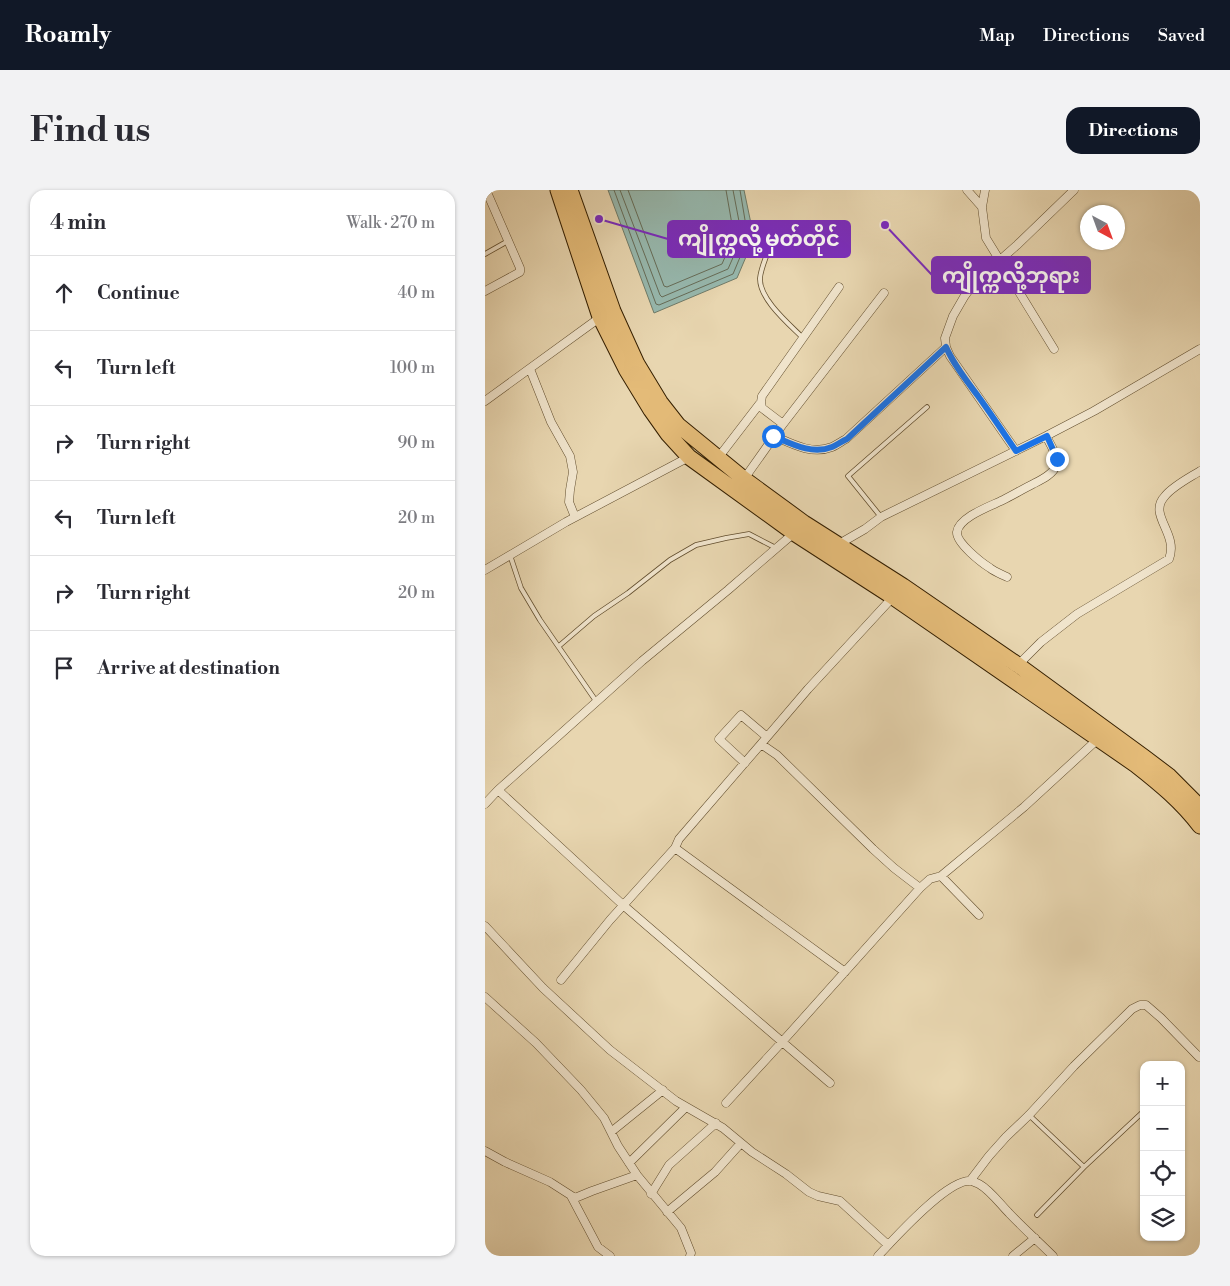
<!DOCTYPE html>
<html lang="en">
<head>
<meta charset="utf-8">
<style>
  body { margin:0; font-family:"Libre Bodoni","Noto Sans Myanmar",serif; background:#f2f2f3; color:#2b2b33 }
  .controls { position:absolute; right:15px; bottom:15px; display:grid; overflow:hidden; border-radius:10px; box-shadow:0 1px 4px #0004 }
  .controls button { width:45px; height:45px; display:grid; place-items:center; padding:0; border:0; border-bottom:1px solid #e1e1e2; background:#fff; color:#2b2b33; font:25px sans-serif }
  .compass { position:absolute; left:595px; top:15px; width:45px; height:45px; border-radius:50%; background:#fff; box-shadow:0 1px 4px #0004; rotate:139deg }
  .stop { position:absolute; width:15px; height:15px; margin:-11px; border:4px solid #1a73e8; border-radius:50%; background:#fff }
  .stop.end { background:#1a73e8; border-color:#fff; box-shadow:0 1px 5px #0008 }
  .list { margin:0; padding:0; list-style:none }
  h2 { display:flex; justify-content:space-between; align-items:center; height:65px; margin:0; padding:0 20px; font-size:21px }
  h2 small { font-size:16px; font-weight:400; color:#7c7c81 }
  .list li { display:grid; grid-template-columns:32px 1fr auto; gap:15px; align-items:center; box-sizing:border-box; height:75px; padding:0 20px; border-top:1px solid #e1e1e2 }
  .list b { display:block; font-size:19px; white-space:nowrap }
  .list em { font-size:16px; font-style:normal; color:#7c7c81 }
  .icon { flex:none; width:28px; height:28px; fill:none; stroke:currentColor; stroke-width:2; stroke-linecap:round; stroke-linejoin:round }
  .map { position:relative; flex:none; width:715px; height:1066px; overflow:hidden; border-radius:15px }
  header { display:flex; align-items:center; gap:30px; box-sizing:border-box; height:70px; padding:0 25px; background:#111827; color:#fff }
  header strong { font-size:24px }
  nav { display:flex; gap:28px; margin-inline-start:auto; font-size:18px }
  .intro { display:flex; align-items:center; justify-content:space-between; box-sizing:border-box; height:120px; padding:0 30px }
  h1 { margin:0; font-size:35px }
  .button { padding:12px 22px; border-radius:15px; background:#111827; color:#fff; font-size:18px; font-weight:700 }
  main { display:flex; gap:30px; padding:0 30px }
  aside { flex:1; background:#fff; border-radius:15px; box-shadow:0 1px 4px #0004 }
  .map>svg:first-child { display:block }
  .water { fill:#97b9af; stroke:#6f7b69 }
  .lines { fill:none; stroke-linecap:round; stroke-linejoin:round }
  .shore { stroke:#666c58; stroke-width:1 }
  .lane-casing { stroke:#614d2d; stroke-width:5.5 }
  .street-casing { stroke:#614d2d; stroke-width:9 }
  .highway-casing { stroke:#341f01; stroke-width:17 }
  .lane { stroke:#f0e4cc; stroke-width:4 }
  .street { stroke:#f0e4cc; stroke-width:8 }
  .highway { stroke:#e4bb78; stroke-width:15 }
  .route { stroke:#1a73e8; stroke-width:6 }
  .leader { fill:none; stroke:#7b2cbf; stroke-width:2 }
  .callout-dot { fill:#7b2cbf; stroke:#f0e4cc; stroke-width:2 }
  .callout { fill:#7b2cbf; stroke:#7b2cbf; stroke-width:2 }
  .callout-label { font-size:21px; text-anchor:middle; font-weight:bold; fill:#fff }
</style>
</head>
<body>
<header>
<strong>Roamly</strong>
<nav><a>Map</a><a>Directions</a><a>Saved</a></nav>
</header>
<div class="intro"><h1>Find us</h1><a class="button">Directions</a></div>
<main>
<aside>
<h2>4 min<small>Walk · 270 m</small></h2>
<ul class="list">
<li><svg class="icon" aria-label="ahead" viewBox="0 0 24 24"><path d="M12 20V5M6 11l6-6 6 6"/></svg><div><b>Continue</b></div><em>40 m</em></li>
<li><svg class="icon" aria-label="left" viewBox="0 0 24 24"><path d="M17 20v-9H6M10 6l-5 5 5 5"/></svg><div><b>Turn left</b></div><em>100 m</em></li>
<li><svg class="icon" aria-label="right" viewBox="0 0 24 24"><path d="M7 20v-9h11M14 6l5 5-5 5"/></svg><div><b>Turn right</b></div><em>90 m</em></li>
<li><svg class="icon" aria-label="left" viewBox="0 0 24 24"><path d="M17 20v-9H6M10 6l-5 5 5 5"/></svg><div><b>Turn left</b></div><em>20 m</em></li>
<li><svg class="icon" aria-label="right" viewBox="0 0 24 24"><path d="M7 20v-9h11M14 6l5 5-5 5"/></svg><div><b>Turn right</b></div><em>20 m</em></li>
<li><svg class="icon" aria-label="arrive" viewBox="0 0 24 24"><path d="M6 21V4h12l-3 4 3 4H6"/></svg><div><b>Arrive at destination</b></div></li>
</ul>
</aside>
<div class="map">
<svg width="715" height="1066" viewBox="0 0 715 1066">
  <rect width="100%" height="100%" fill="#e8d6b0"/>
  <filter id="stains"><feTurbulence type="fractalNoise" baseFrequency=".004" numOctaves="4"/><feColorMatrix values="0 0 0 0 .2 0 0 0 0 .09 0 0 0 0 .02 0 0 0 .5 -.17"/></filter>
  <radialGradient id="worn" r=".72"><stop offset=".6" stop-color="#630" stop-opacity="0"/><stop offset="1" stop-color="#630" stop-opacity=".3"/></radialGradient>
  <path class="water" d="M123 0H259L269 48 252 88 169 123Z"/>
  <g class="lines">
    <path class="shore" d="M129 0 171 114 174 115 248 84 263 48 255 0
      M135 0 175 105 177 107 243 79 257 47 248 0
      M143 0 179 96 182 97 237 74 249 46 241 0"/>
    <defs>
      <path id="lane" d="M284 58C281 68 276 78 275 88 274 109 304 134 318 148
        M0 64 23 51
        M396 327 363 286 442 217
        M25 365 36 398 55 430 111 511
        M74 456 109 426 143 403 185 370 211 355 241 348 264 344 291 358
        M544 925 599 977
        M552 1025 599 977 659 921"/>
      <path id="street" d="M482 0 497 17
        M500 0 497 17 501 48 569 159
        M0 101 35 82V78L1 0
        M45 179 66 232 85 266 88 282 85 300 84 312 90 327
        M0 211 117 126
        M298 234 277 218 276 212 277 206 354 97
        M289 246C307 254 327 265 347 257 352 255 357 251 361 249L461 157
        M531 261 465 166 461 157 460 148 468 126 479 107 489 93 532 55 589 0
        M233 268 276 212
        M259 289 298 234 399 103
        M354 354 380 339 396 327 561 246 609 221 715 159
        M0 380 81 332 204 267
        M522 387C516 384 510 382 505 378 497 373 471 353 472 342 474 327 506 316 518 310 528 305 538 299 548 294 556 290 569 284 571 275 573 265 565 254 561 246
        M408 407 323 499 276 554 292 565 388 659 409 678 435 698
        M533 475 556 452 592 424 684 369C694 343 662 325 680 306 688 296 704 288 715 281
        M260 573 234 549 256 525 282 547
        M13 600 138 715 345 893
        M0 614 13 600 157 471 243 400 309 343
        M190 658 360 782
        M456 686 539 617 613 549
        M0 736 58 798 125 860 191 911 238 938 267 962 301 984 324 1002 333 1006 355 1011 403 1055
        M76 790 125 730 190 658 194 649 276 554
        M0 807 51 853 96 900 119 928 133 956 152 985 196 1038 206 1063 205 1066
        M241 913 297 852 435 698 445 689 456 686 494 725
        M126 942 178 900
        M0 961 20 972 65 992 90 1008 107 1001 152 985
        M144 973 201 917
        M485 991 504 966 521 947 544 925 589 876 647 819 655 815H661L676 828 714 867 715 866
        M166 1004 184 975 231 933
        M86 1006 113 1057 125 1066
        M182 1022 230 982 256 953
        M393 1066C409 1049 464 987 487 991 489 992 492 993 494 994 505 1000 515 1014 524 1023 538 1038 554 1052 568 1066
        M528 1066 550 1048"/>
      <path id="highway" d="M73 0 115 127 141 179 166 220 183 244 204 267 309 343 408 407 651 575C674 593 697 612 715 636
        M85 0 128 121 152 174 175 212 193 235 259 289 319 333 418 396 533 475 659 567 684 586 715 617"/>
    </defs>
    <use href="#lane" class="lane-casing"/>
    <use href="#street" class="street-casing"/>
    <use href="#highway" class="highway-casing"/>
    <use href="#lane" class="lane"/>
    <use href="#street" class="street"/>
    <use href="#highway" class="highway"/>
  </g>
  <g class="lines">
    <path class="route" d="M288 246C307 254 327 265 347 257 352 255 357 251 362 249L461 157C469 175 481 190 493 206 506 224 518 242 531 261L562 246 572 269"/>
  </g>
  <path class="leader" d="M114 29L183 49M400 35L447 85"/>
  <g class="callout-dot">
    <circle cx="114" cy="29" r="5"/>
    <circle cx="400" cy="35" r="5"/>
  </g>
  <g class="callout">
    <rect x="183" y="31" width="182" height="36" rx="5"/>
    <rect x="447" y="67" width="158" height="36" rx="5"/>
  </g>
  <g class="callout-label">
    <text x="274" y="56">ကျိုက္ကလို့ မှတ်တိုင်</text>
    <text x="526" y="93">ကျိုက္ကလို့ဘုရား</text>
  </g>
  <rect width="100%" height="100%" filter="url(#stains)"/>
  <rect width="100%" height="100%" fill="url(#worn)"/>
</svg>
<div class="controls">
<button>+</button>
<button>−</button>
<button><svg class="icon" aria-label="locate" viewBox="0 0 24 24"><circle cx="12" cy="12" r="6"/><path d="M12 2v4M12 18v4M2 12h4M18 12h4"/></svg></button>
<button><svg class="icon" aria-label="layers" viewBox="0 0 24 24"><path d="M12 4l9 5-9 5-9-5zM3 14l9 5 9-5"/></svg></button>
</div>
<svg class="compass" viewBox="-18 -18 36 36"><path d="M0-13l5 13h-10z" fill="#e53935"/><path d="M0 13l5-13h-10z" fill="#7c7c81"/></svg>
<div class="stop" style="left:288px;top:246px"></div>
<div class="stop end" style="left:572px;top:269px"></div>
</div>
</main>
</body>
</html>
